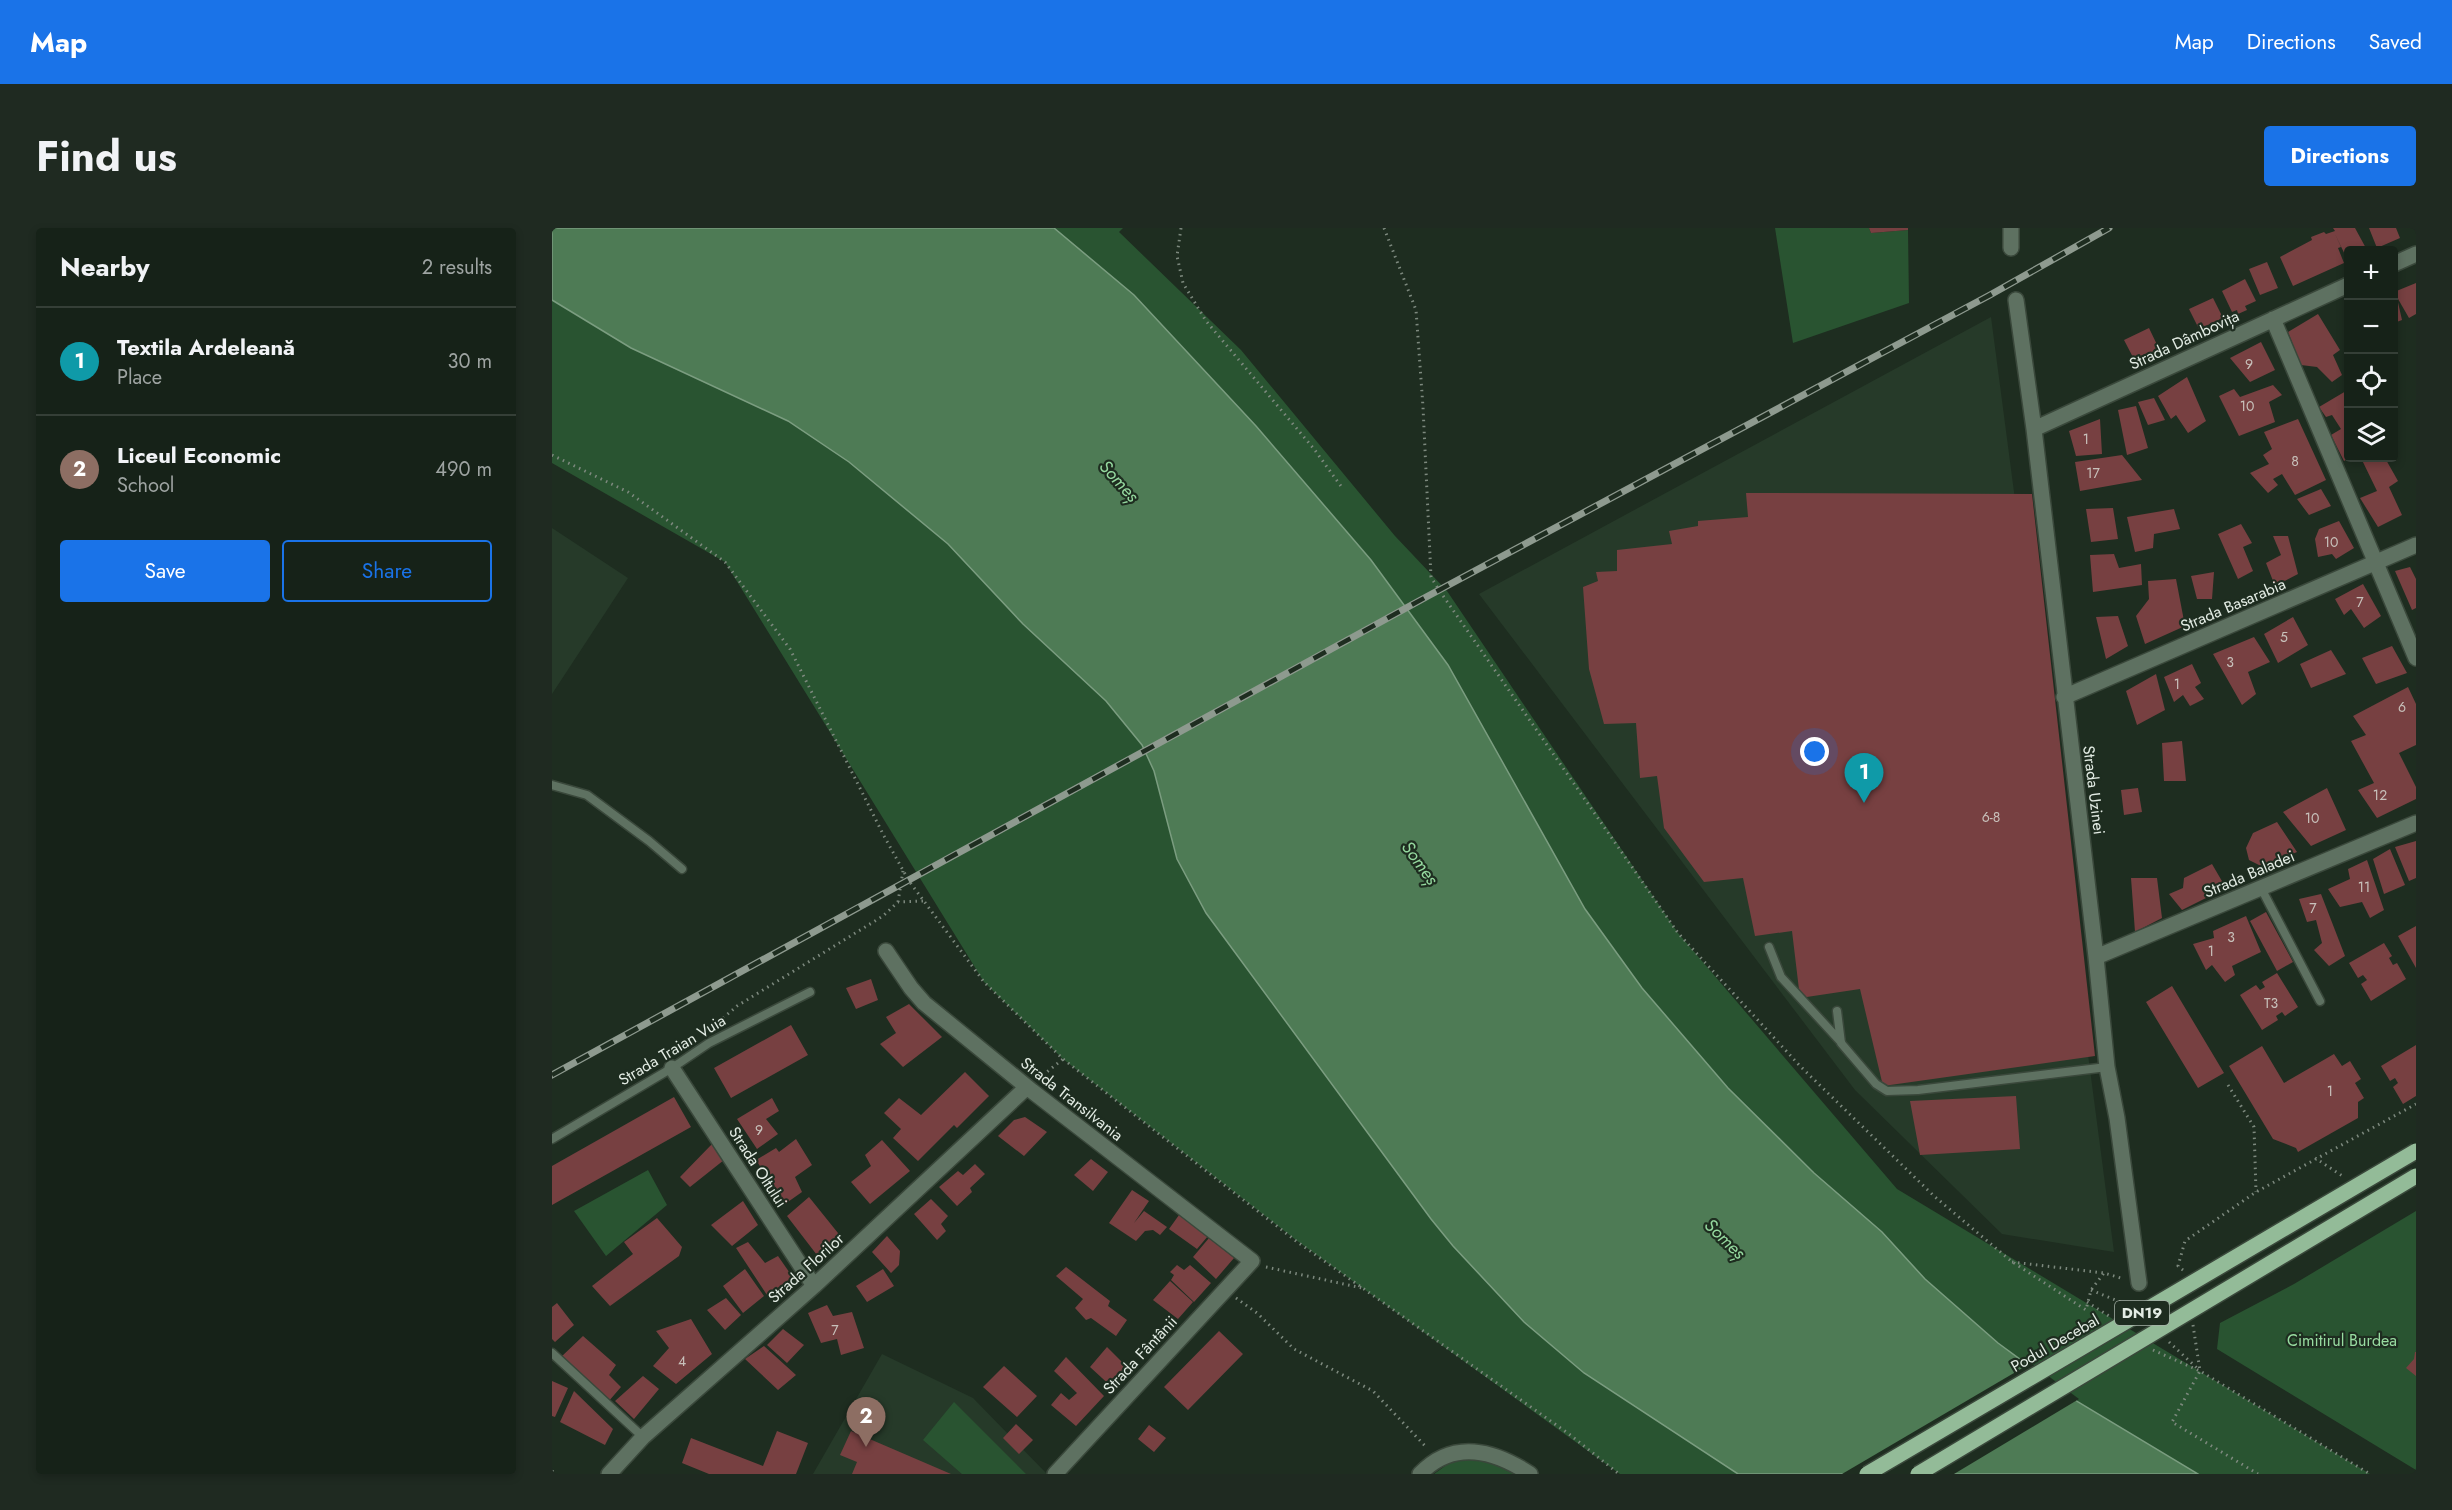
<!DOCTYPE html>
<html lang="en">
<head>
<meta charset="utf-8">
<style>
  body { margin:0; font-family:Jost,sans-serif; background:#1f2a21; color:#f1f3f6 }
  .controls { position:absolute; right:18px; top:18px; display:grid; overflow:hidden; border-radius:6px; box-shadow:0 3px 9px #0003 }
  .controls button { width:54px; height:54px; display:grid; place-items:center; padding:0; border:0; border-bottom:2px solid #353f37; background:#162218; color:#f1f3f6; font:30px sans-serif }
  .you { position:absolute; left:1263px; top:524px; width:21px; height:21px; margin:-15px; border:4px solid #fff; border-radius:50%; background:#1a73e8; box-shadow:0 0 0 9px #1a73e833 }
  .badge { display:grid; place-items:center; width:39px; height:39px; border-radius:50%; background:#1a73e8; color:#fff; font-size:20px; font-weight:700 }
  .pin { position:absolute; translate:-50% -50px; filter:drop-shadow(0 2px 3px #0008) }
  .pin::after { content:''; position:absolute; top:32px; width:21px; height:18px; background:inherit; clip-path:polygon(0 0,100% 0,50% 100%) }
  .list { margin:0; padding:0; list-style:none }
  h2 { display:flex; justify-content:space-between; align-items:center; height:78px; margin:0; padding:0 24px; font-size:26px }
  h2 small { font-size:20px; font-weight:400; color:#9ea4a2 }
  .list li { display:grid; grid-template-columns:39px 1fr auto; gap:18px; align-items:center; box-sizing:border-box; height:108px; padding:0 24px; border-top:2px solid #353f37 }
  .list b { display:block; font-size:22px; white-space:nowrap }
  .list p { margin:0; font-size:20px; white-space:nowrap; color:#9ea4a2 }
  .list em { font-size:20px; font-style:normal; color:#9ea4a2 }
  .actions { display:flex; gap:12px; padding:18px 24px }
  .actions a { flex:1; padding:14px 0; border:2px solid #1a73e8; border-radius:6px; text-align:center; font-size:21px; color:#1a73e8 }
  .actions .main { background:#1a73e8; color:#fff }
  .icon { flex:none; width:33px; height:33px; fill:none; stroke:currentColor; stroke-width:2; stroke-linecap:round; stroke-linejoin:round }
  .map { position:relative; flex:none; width:1864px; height:1246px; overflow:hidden; border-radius:6px }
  header { display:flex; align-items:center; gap:36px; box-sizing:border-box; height:84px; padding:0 30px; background:#1a73e8; color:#fff }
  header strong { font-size:28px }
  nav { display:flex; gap:33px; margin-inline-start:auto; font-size:21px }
  .intro { display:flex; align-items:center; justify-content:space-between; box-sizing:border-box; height:144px; padding:0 36px }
  h1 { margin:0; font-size:42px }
  .button { padding:15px 27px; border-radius:6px; background:#1a73e8; color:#fff; font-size:21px; font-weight:700 }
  main { display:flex; gap:36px; padding:0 36px }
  aside { flex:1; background:#162218; border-radius:6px; box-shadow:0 3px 9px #0003 }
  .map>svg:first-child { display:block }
  .built { fill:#263a29 }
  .green { fill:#295431 }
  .water { fill:#4e7b55; stroke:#7b9d80; stroke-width:1.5 }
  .pier { fill:#1e2d20 }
  .building { fill:#774041 }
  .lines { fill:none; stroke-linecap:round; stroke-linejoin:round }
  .service-casing { stroke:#3a483b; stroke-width:11 }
  .minor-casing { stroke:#3a483b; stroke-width:18 }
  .tertiary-casing { stroke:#3a483b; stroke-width:18 }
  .path { stroke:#7d897e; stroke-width:3; stroke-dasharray:1.5 4.5; stroke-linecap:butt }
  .service { stroke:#5e7161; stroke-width:8 }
  .minor { stroke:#5e7161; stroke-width:15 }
  .tertiary { stroke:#5e7161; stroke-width:15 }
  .rail-casing { stroke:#8e9a8f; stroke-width:7 }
  .rail { stroke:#1e2d20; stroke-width:4.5; stroke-dasharray:14; stroke-linecap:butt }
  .primary-bridge-casing { stroke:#3a483b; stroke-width:18; stroke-linecap:butt }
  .primary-bridge { stroke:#93bb98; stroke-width:15 }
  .labels { text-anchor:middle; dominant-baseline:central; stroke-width:4.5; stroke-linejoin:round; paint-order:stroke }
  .number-label { font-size:14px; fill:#c8c1bb }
  .shield { fill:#1e2d20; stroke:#a8b3a9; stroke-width:1.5 }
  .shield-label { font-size:15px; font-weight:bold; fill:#e3ece4 }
  .street-label { font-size:16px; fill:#e3ece4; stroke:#1e2d20 }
  .park-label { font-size:16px; fill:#98dca1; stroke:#1e2d20 }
  .water-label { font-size:18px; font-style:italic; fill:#95d99f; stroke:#1e2d20 }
</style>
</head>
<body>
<header>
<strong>Map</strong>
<nav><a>Map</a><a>Directions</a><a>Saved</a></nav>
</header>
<div class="intro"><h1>Find us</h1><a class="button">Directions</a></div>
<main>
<aside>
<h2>Nearby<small>2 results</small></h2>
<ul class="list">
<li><span class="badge" style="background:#0f9aa8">1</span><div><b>Textila Ardeleană</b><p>Place</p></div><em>30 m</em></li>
<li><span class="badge" style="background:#8d6e63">2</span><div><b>Liceul Economic</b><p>School</p></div><em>490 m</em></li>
</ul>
<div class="actions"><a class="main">Save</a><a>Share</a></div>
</aside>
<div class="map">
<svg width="1864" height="1246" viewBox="0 0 1864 1246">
  <rect width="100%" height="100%" fill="#1e2d20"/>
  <path class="built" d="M1439 89 1562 1024 1450 1006 1303 862 927 366Z
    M0 300 76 350 0 466Z
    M330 1126 421 1170 495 1246H261Z"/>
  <path class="green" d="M0 0H571L567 4 689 122 843 308 895 363 1126 705 1345 961 1818 1246H1068L744 1012 511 831 432 754 173 334 0 235Z
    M1223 0H1317L1319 5 1356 2 1357 75 1241 115Z
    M96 942 115 977 54 1028 22 983Z
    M1864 983V1242L1665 1121 1668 1095 1742 1056Z
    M402 1174 474 1246H410L371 1212Z
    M917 1229 933 1231 966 1246H882L900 1233Z"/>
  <path class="water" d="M0 0H502L582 67 704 198 819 332 896 437 1033 681 1090 760 1176 860 1262 945 1330 1004 1373 1051 1446 1115 1526 1174 1646 1246H1186L1032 1145 972 1094 901 1018 879 991 654 685 625 631 602 543 590 517 554 473 471 396 396 316 297 234 236 193 79 120 0 72Z"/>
  <path class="pier" d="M1479 1135 1527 1171 1402 1246H1290Z"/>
  <path class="building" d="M1317 0H1356V2L1319 5Z
    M1781 0H1803L1815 22H1796V33L1783 6 1789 19 1786 20 1792 35 1741 58 1728 29 1760 12 1759 9 1772 4 1774 6 1783 3Z
    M1817 0H1844L1848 10 1825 20Z
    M1715 34 1726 60 1708 67 1697 41Z
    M1693 51 1704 73 1693 78 1695 82 1686 86 1685 82 1680 84 1670 63Z
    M1864 55V86L1857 90 1842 64Z
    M1661 70 1671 90 1647 101 1637 81Z
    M1845 70 1850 92 1842 95V72Z
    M1766 86 1788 122 1781 127 1790 147 1780 154 1765 139 1749 137 1736 104Z
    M1597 100 1608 123 1584 135 1572 112Z
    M1709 114 1723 142 1698 154 1678 130Z
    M1635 149 1654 193 1636 205 1624 187 1619 191 1606 168Z
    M1721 157 1730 167 1717 174 1723 194 1687 208 1667 168 1682 161 1688 169Z
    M1794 163 1796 166 1795 177 1796 180 1797 230 1792 233 1779 207 1789 201 1780 187 1774 189 1767 179Z
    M1602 170 1613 192 1596 197 1586 174Z
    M1584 178 1596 220 1575 227 1566 182Z
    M1548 191 1550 226 1524 228 1517 203Z
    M1746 191 1774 252 1743 267 1730 246 1721 251 1726 257 1716 265 1698 245 1717 236 1711 227 1720 221 1712 204Z
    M1570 227 1590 252 1528 263 1523 234Z
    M1809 230H1833L1846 253 1837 259 1850 287 1826 299 1808 270 1825 263Z
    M1769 261 1779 278 1757 287 1745 271Z
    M1194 265 1480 266 1543 828 1331 858 1308 761 1248 770 1240 703 1203 708 1191 650 1152 654 1112 600 1105 548 1088 550 1084 495 1052 496 1037 441 1031 359 1046 353 1044 344 1065 343V322L1120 316 1117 303 1146 298V293L1196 289Z
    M1561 280 1566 311 1539 314 1534 281Z
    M1622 281 1628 301 1602 306 1601 320 1583 324 1575 289Z
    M1787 293 1802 320 1784 331 1780 326 1766 329 1763 311 1767 301Z
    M1689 296 1700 315 1691 319 1701 343 1686 351 1666 306Z
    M1721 308H1736L1746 346 1723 358 1714 335 1729 327Z
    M1562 326 1567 340 1589 336 1590 357 1541 364 1538 327Z
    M1858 339 1864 351V380L1860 382 1843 343Z
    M1662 344 1660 371H1645L1639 348Z
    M1624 351 1633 398 1593 416 1584 388 1597 371 1596 353Z
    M1811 356 1829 388 1812 400 1799 381 1792 387 1783 371Z
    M1566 388 1576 418 1554 431 1544 389Z
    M1741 389 1756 417 1726 435 1712 406Z
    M1702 409 1718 434 1696 444 1704 466 1690 477 1661 426Z
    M1840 418 1855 445 1824 456 1810 430Z
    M1779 422 1794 446 1759 460 1748 436Z
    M1640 436 1649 455 1643 459 1652 471 1638 478 1631 467 1622 474 1612 449Z
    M1604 446 1613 482 1585 497 1574 463Z
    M1856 459 1864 476V517L1847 525 1864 559V571L1825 590 1806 562 1822 555 1799 513 1814 507 1801 488Z
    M1630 513 1634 553H1612L1610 515Z
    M1586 560 1590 584 1572 587 1569 562Z
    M1775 560 1794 602 1759 618 1731 584Z
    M1725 594 1745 624 1711 639 1697 632 1694 620 1701 605Z
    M1864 613V650L1857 653 1843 619Z
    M1838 621 1853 657 1832 666 1821 631Z
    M1815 632 1832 682 1818 690 1810 674 1788 679 1776 661 1798 651 1796 641Z
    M1660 636 1674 660 1630 682 1617 666 1631 660 1632 650Z
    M1579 650H1605L1610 690 1583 704Z
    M1769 666 1793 728 1777 738 1762 722 1770 715 1764 692 1755 694 1747 671Z
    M1714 684 1741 734 1725 743 1698 693Z
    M1694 688 1709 724 1680 738 1683 747 1673 754 1660 737 1654 742 1641 716 1662 710 1661 703Z
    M1864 698V740L1846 708Z
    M1832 715 1840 728 1837 730 1841 737 1845 735 1854 751 1819 773 1809 756 1815 752 1811 747 1806 750 1797 735Z
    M1725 745 1746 779 1733 788 1730 784 1724 788 1726 792 1710 802 1688 767 1704 757 1708 762 1713 759 1710 754Z
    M319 751 326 772 304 781 294 760Z
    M1620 758 1672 845 1646 860 1594 774Z
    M357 776 390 809 351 839 328 816 344 805 334 789Z
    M239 797 256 827 179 870 162 840Z
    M1864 817V868L1851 876 1841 859 1846 855 1843 850 1838 853 1829 838Z
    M1710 818 1732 855 1782 826 1790 838 1798 833 1809 851 1803 855 1812 870 1806 874V890L1746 924 1744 920 1721 911 1677 838Z
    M413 844 437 868 405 900 402 897 366 933 341 910 349 901 332 885 347 870 369 887Z
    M1464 868 1468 921 1368 927 1358 873Z
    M122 869 139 899 0 977V938Z
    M220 870 227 883 214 891 226 906 205 921 185 891Z
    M473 889 495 904 472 928 446 908 462 892Z
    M244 911 260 937 243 949 250 964 233 976 204 932 224 920 227 924Z
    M330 912 358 943 318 976 299 954 319 938 313 927Z
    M161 915 172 932 138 959 128 949Z
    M539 931 556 944 541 963 522 947Z
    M423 936 433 946 418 960 420 964 405 978 387 959 406 943 411 947Z
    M580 962 597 973 582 995 592 983 615 999 608 1007 601 1002 593 1003 584 1013 557 995Z
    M257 969 290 1010 268 1031 235 988Z
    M379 971 396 988 389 996 394 1003 385 1012 362 986Z
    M191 973 206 997 180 1018 159 997Z
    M627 987 656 1008 645 1021 617 1001Z
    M105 990 130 1019 127 1028 58 1078 40 1058 81 1026 72 1014Z
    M335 1008 348 1023 347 1037 339 1045 320 1024Z
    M657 1010 682 1030 664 1051 641 1029Z
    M196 1014 213 1035 226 1028 242 1051 217 1070 184 1020Z
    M625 1037 632 1042 638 1037 659 1055 642 1074 619 1052 622 1047 618 1044Z
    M514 1039 558 1073 556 1078 575 1092 564 1108 539 1090 534 1092 523 1080 531 1071 504 1048Z
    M193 1041 212 1068 191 1085 171 1058Z
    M331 1041 342 1058 315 1074 304 1058Z
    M618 1053 641 1074 626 1091 601 1072Z
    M174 1070 189 1087 173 1102 155 1082Z
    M5 1075 22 1097 3 1114 0 1111V1079Z
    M275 1077 281 1088 300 1084 312 1120 289 1127 285 1111 269 1115 256 1085Z
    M139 1091 160 1126 124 1156 101 1138 117 1120 104 1103Z
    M231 1101 252 1117 235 1135 215 1117Z
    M667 1103 691 1126 636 1182 612 1159Z
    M31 1108 64 1137 57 1147 69 1159 56 1174 8 1130Z
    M212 1118 244 1147 226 1162 193 1131Z
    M555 1119 577 1141 562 1161 538 1139Z
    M1863 1124H1864V1148L1854 1140 1862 1131Z
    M514 1129 552 1168 524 1198 499 1177 509 1165 517 1172 525 1165 502 1143Z
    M452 1138 485 1168 465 1189 431 1159Z
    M91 1148 107 1161 82 1191 63 1173Z
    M0 1153 16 1160 3 1189 0 1188Z
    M22 1163 61 1201 53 1217 8 1194Z
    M464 1196 481 1212 467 1226 451 1210Z
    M597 1197 614 1210 602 1224 586 1211Z
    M225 1203 256 1215 244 1246H157L130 1235 139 1210 211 1238Z
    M299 1203 399 1246H300L305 1234 288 1227Z"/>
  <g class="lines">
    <defs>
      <path id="service" d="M0 557 35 567 97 613 130 641
        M1709 660 1768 773
        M1217 719 1229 749 1289 814
        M1285 783 1289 815 1324 856 1335 863 1366 862 1555 839
        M0 911 120 840 157 815 258 764
        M0 1125 91 1209"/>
      <path id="minor" d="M1459 20V0
        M1842 36 1864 26
        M1464 72 1482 201 1544 729 1555 839 1565 890 1587 1055
        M1721 91 1864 430
        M1482 201 1796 57
        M1512 469 1864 317
        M334 723 359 760 372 775 480 863 700 1033 503 1246
        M1544 729 1864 595
        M120 840 262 1058
        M57 1246 91 1209 262 1058 475 859"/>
      <path id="tertiary" d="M868 1246C901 1211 942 1222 978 1246"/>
    </defs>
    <use href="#service" class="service-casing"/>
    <use href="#minor" class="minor-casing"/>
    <use href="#tertiary" class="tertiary-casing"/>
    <path class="path" d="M629 0 625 28 631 55 654 93 762 221 791 261
      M832 0 864 82 871 179 879 349 887 362 1126 705 1248 838 1382 968 1459 1033 1534 1082 1539 1062 1552 1045
      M0 227 76 264 173 334 238 421 332 608 357 653 432 754 511 831 744 1013 1017 1206 1067 1246
      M346 674 351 643
      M162 798 185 778 331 688 346 674 372 673
      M486 851 511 831
      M1676 857 1702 899 1704 964
      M1763 930 1792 949
      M1460 1034 1552 1045 1572 1051
      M714 1039 810 1060
      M1631 1042 1626 1038 1633 1013 1704 964 1864 876
      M1539 1062 1573 1076
      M684 1070 705 1085 742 1121 821 1163 875 1220
      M1535 1074 1557 1088
      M1641 1097 1648 1143 1620 1194 1706 1246
      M1617 1114 1645 1140
      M1601 1122 1648 1143 1818 1246
      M0 1243 4 1246"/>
    <use href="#service" class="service"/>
    <use href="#minor" class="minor"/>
    <use href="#tertiary" class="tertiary"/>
    <defs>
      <path id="rail" d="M0 847 876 368 1438 67 1557 0"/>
    </defs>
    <use href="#rail" class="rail-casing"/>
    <use href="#rail" class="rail"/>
    <defs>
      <path id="primary-bridge" d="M1315 1246 1864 923
        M1366 1246 1864 948"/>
    </defs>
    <use href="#primary-bridge" class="primary-bridge-casing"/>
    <use href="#primary-bridge" class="primary-bridge"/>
  </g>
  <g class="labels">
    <g class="number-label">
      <text x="1697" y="136">9</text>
      <text x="1695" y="178">10</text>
      <text x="1534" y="211">1</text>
      <text x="1743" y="233">8</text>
      <text x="1541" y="245">17</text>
      <text x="1779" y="314">10</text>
      <text x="1808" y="374">7</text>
      <text x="1732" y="409">5</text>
      <text x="1678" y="434">3</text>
      <text x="1625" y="456">1</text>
      <text x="1850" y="479">6</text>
      <text x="1828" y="567">12</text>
      <text x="1439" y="589">6-8</text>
      <text x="1760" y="590">10</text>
      <text x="1812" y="659">11</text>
      <text x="1761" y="680">7</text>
      <text x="1679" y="709">3</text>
      <text x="1659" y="723">1</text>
      <text x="1719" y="775">T3</text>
      <text x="1778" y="863">1</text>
      <text x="207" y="902">9</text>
      <text x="283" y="1102">7</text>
      <text x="130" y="1133">4</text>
    </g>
    <rect class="shield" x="1563" y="1073" width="54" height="24" rx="4.5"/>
    <g class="shield-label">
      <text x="1590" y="1085">DN19</text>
    </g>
    <g class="street-label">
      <text transform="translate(1632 112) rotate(-25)">Strada Dâmbovița</text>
      <text transform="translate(1681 377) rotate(-23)">Strada Basarabia</text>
      <text transform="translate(1542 562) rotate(83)">Strada Uzinei</text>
      <text transform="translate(1697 646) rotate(-23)">Strada Baladei</text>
      <text transform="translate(120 822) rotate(-31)">Strada Traian Vuia</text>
      <text transform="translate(520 871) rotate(38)">Strada Transilvania</text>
      <text transform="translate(206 939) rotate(57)">Strada Oltului</text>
      <text transform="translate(254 1040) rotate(-42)">Strada Florilor</text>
      <text transform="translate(1503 1115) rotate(-30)">Podul Decebal</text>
      <text transform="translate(588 1127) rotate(-47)">Strada Fântânii</text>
    </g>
    <g class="park-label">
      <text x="1790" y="1112">Cimitirul Burdea</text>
    </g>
    <g class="water-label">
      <text transform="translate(567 253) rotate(48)">Someș</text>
      <text transform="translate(868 635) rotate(54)">Someș</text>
      <text transform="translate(1173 1011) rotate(44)">Someș</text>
    </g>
  </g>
</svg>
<div class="controls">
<button>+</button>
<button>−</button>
<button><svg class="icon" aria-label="locate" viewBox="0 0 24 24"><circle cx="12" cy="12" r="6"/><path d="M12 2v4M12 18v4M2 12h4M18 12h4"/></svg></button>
<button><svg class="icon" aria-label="layers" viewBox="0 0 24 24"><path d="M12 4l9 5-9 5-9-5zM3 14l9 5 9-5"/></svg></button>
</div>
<div class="you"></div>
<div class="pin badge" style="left:1312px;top:575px;background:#0f9aa8">1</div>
<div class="pin badge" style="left:314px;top:1219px;background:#8d6e63">2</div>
</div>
</main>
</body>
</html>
